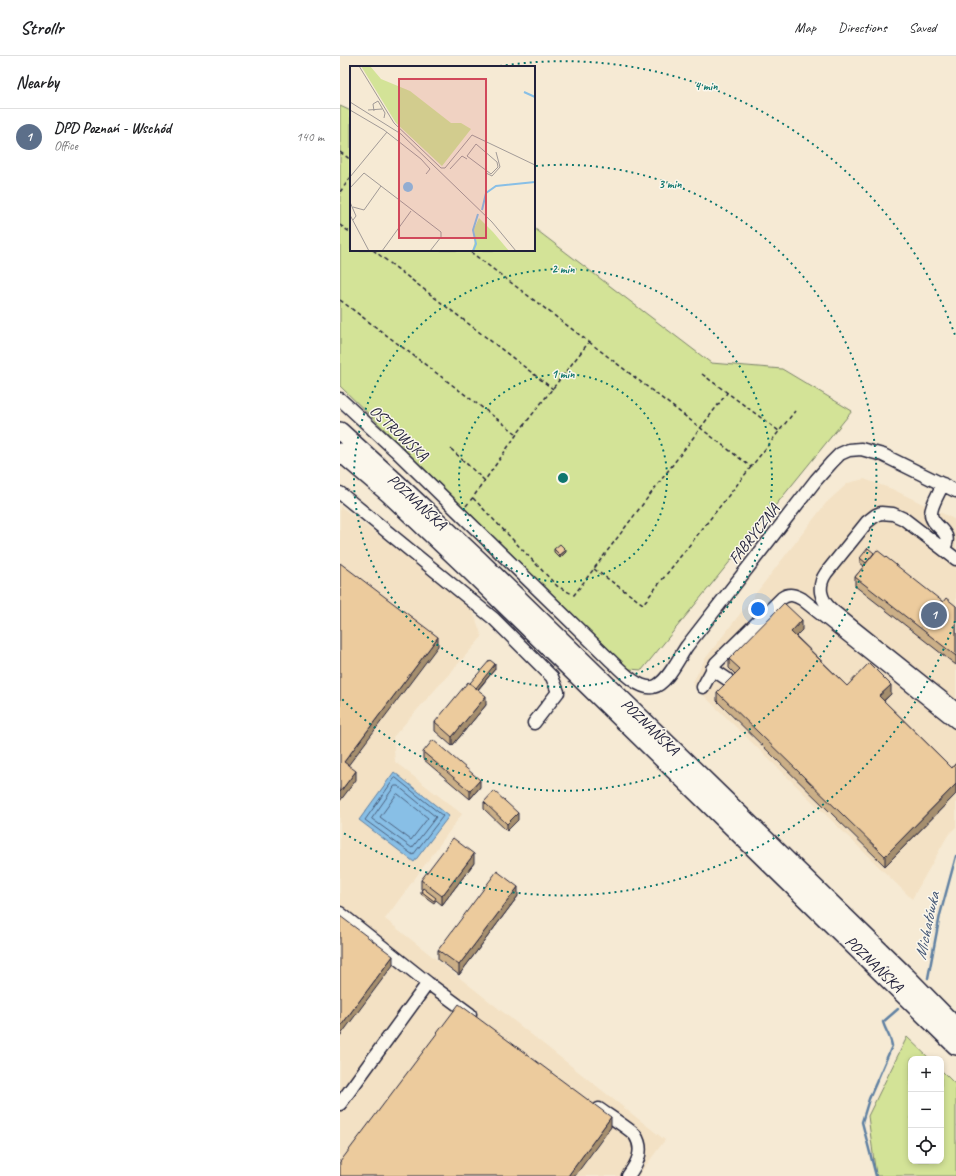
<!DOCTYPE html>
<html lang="en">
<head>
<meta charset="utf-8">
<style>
  body { margin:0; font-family:Caveat,sans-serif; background:#f6f6f6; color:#202124 }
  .controls { position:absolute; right:12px; bottom:12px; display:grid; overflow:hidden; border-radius:8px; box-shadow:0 2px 6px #0003 }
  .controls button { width:36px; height:36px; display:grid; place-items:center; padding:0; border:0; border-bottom:1px solid #e0e0e0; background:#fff; color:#202124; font:20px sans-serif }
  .you { position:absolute; left:418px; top:553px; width:14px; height:14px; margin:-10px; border:3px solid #fff; border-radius:50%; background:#1a73e8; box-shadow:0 0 0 6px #1a73e833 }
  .badge { display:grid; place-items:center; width:26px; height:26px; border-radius:50%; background:#d1495b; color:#fff; font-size:13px; font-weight:700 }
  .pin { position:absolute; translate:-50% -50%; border:2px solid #fff; box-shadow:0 1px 4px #0006 }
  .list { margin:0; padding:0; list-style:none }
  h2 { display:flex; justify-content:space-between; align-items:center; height:52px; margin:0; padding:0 16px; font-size:17px }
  h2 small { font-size:13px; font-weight:400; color:#757577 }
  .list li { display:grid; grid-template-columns:26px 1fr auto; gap:12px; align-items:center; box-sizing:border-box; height:56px; padding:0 16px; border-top:1px solid #e0e0e0 }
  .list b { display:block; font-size:15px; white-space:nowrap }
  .list p { margin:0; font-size:13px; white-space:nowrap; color:#757577 }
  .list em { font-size:13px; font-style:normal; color:#757577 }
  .icon { flex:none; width:22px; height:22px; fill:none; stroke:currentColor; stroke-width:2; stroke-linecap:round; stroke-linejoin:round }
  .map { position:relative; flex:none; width:616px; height:1120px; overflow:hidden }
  header { display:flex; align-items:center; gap:24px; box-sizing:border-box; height:56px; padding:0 20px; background:#fff; border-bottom:1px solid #e0e0e0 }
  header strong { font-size:19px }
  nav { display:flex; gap:22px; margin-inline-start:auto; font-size:14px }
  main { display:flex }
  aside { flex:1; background:#fff }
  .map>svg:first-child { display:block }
  .built { fill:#f3e1c4 }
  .green { fill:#d3e397; stroke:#7a8269 }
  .water { fill:#88bfe6; stroke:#5f80a2 }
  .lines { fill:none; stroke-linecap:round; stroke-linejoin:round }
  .shore { stroke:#4b617f; stroke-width:1 }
  .stream { stroke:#5f80a2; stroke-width:2.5 }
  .minor-casing { stroke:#22223b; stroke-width:15 }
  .highway-casing { stroke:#22223b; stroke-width:20 }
  .path { stroke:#22223b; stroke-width:1.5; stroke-dasharray:4 3; stroke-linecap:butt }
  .minor { stroke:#fbf7ec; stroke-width:12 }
  .highway { stroke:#fbf7ec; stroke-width:17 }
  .wall { fill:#cbaf87; stroke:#22223b }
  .shaded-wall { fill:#a58e6e; stroke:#22223b }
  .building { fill:#eccb9d; stroke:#22223b }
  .ring { fill:none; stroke:#0f766e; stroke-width:2; stroke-dasharray:2 4 }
  .labels { text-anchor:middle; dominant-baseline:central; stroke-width:3; stroke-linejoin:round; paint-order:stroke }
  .street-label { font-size:16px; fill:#22223b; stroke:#fbf7ec }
  .water-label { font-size:17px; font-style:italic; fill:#465977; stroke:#fbf7ec }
  .inset-river { fill:none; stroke:#88bfe6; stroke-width:2 }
  .inset-road { fill:none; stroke:#a19a97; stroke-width:1 }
  .view { fill:#d1495b; fill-opacity:0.15; stroke:#d1495b; stroke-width:2 }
  .inset-edge { fill:none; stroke:#22223b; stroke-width:2 }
  .centre { fill:#0f766e; stroke:#fbf7ec; stroke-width:2 }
  .ring-label { font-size:12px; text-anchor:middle; font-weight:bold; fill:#0f766e; stroke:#fbf7ec; stroke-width:3; stroke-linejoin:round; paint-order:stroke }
</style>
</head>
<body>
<header>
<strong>Strollr</strong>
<nav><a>Map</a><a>Directions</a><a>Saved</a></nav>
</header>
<main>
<aside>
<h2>Nearby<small></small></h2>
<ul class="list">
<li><span class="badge" style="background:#5c6f8a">1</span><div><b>DPD Poznań - Wschód</b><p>Office</p></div><em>140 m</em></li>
</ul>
</aside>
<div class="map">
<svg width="616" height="1120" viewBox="0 0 616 1120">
  <rect width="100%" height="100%" fill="#f6ead4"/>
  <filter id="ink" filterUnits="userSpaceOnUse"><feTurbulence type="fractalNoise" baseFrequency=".025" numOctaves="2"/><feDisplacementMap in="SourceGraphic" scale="8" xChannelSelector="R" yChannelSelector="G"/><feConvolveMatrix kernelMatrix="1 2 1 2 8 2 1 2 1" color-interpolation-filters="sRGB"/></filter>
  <g filter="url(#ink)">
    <path class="built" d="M524 423 552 433 616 464V771L608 779 572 843 352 628 365 603 486 447 508 427Z
      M0 450 131 549 142 581 53 681 55 706 122 758 45 863 325 1084 298 1120H0Z"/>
    <path class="green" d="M0 50 11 55V194H194V172L371 307 442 313 512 355 302 614 289 613 0 330Z
      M567 981 590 1003H571V1105H601V1014L616 1029V1120H536L528 1060Z"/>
    <path class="water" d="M54 716 109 760 74 806 19 764Z"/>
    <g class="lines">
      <path class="shore" d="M56 722 103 760 73 799 25 764 54 723Z
        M55 730H58L96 761 72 792 32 763Z
        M58 738 88 762 71 784 40 761 56 739Z"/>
      <path class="stream" d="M588 922 600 859 616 800
        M536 1120 522 1066 529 1043 552 990C551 981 545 974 543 966L558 953"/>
      <defs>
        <path id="minor" d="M0 343 55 394 266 600C277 610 297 634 313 631 327 628 339 601 347 590 390 534 433 479 476 424L492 406 500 398 509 394 521 393 543 399 616 435
          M0 437 154 563 212 621 218 636 194 667
          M603 493C616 476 591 471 591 458 591 449 599 437 603 428
          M616 503 564 463 553 458 541 457 536 459 527 466 486 517C477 530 480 544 492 554L616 653
          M372 613 387 623
          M363 631 376 607 442 542C449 537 455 539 462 543L616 666
          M0 857 88 927 130 958
          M0 1048 88 927
          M259 1053C266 1058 291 1074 295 1079 305 1094 297 1108 288 1120"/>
        <path id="highway" d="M0 375 56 426 138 503 567 921 616 971
          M0 396 49 438 127 512 616 990"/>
      </defs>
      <use href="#minor" class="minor-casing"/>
      <use href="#highway" class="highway-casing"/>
      <path class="path" d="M0 96 11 104
        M0 136 11 121
        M0 169 11 177
        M33 194 213 333
        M0 244 177 378
        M249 286 411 411 455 355
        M362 318 439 375
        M111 393 145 425
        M133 442 217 530 234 539 387 337
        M126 450 134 440 177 378 249 286 128 194
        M254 513 303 548 411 411"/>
      <use href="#minor" class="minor"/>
      <use href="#highway" class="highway"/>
    </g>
    <path class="wall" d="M214 493 226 496 220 502 214 496Z
      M520 502 603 546 616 550V609L515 530V521L524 510 520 507Z
      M462 574 456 580 507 630 551 638 544 645 612 712 616 707V738L545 810 377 645V636L395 618 389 612V603Z
      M155 613 138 634 146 649 112 690 95 675V666Z
      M83 696 140 731 130 743 83 703Z
      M144 746 178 764 167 775 144 753Z
      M134 807 102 849 96 844 94 847 81 838V835L82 834 81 833V824Z
      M178 840 119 919 98 903V894Z"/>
    <path class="shaded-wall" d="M226 494V496L220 502V499Z
      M462 564V574L451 585V576Z
      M98 581V590L4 715V706Z
      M155 608V613L133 639V634Z
      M551 629V638L539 649V640Z
      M146 640V649L112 690V681Z
      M16 715V724L0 745V736Z
      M140 724V731L130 743V735Z
      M616 728V738L545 810V800Z
      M178 757V764L167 775V768Z
      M134 798V807L102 849V840Z
      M178 831V840L119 919V909Z
      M53 900V909L0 980V971Z
      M271 1061V1071L235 1120H228Z"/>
    <path class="building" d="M220 488 226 494 220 499 214 493Z
      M528 492 534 497 526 507 520 502Z
      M537 494 603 546 606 542 616 550V600L515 521Z
      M0 507 98 581 4 706 16 715 0 736Z
      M444 547 462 564 451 576 507 630 529 607 551 629 539 640 612 712 616 707V728L545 800 377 636 400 613 389 603Z
      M150 604 155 608 136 632 130 627Z
      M128 626 146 640 112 681 95 666Z
      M93 684 140 724 130 735 83 696Z
      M154 735 178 757 167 768 144 746Z
      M113 782 134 798 102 840 81 824Z
      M157 815 178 831 119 909 98 894Z
      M83 832 96 842 94 845 81 835Z
      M0 860 53 900 0 971Z
      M119 948 271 1061 228 1120H0V1106Z"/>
  </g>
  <g class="ring">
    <circle cx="223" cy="422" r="104"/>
    <circle cx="223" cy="422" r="209"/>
    <path d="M196 110A313 313 0 1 1 2 643"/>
    <path d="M615 565A417 417 0 0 1 2 776M154 11A417 417 0 0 1 615 279"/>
  </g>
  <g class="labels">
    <g class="street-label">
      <text transform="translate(59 377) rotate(43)">OSTROWSKA</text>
      <text transform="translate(77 446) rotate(43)">POZNAŃSKA</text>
      <text transform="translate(414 478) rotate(-52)">FABRYCZNA</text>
      <text transform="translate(310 671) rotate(44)">POZNAŃSKA</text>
      <text transform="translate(534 908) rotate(44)">POZNAŃSKA</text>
    </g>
    <g class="water-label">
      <text transform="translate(587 870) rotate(-78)">Michałówka</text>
    </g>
  </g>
  <g transform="translate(10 10)">
    <rect width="185" height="185" fill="#f6ead4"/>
    <path d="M11 0H20L31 13 60 25 101 57H111L121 63 92 100 46 57ZM129 152 143 166 159 185H122L125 175 124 163Z" fill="#d3e397"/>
    <path d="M53 121a5 5 0 1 1 10 0a5 5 0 1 1-10 0Z" fill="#88bfe6"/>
    <path class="inset-river" d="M174 26 185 31M132 144 136 127 146 120 185 116M123 185 126 178 123 164 128 148"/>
    <path class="inset-road" d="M9 0 44 57 91 102H95L122 69 185 99M0 36 51 68 142 156 166 185M0 44 34 64 71 93 80 103 76 108M18 44 32 43M24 45 23 38 28 35 35 47 34 52M126 78 147 96 148 101 141 108 117 90ZM100 103 112 90 117 93M136 107 142 110 150 101 146 86M0 111 37 66M0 122 14 107 91 166V171L80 185M0 136 6 150 3 154M3 141 14 144 31 120M0 149 19 185M32 185 61 145"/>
    <path class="view" d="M49 13H136V172H49Z"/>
    <rect width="185" height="185" class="inset-edge"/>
  </g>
  <circle cx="223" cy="422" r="6" class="centre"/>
  <g class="ring-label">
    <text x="366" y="34">4 min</text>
    <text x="330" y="132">3 min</text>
    <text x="223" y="217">2 min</text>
    <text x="223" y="322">1 min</text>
  </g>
</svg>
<div class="controls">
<button>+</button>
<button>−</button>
<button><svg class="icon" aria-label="locate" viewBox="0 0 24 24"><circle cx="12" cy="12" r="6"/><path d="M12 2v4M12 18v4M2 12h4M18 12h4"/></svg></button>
</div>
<div class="you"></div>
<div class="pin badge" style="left:594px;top:559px;background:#5c6f8a">1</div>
</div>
</main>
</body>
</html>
